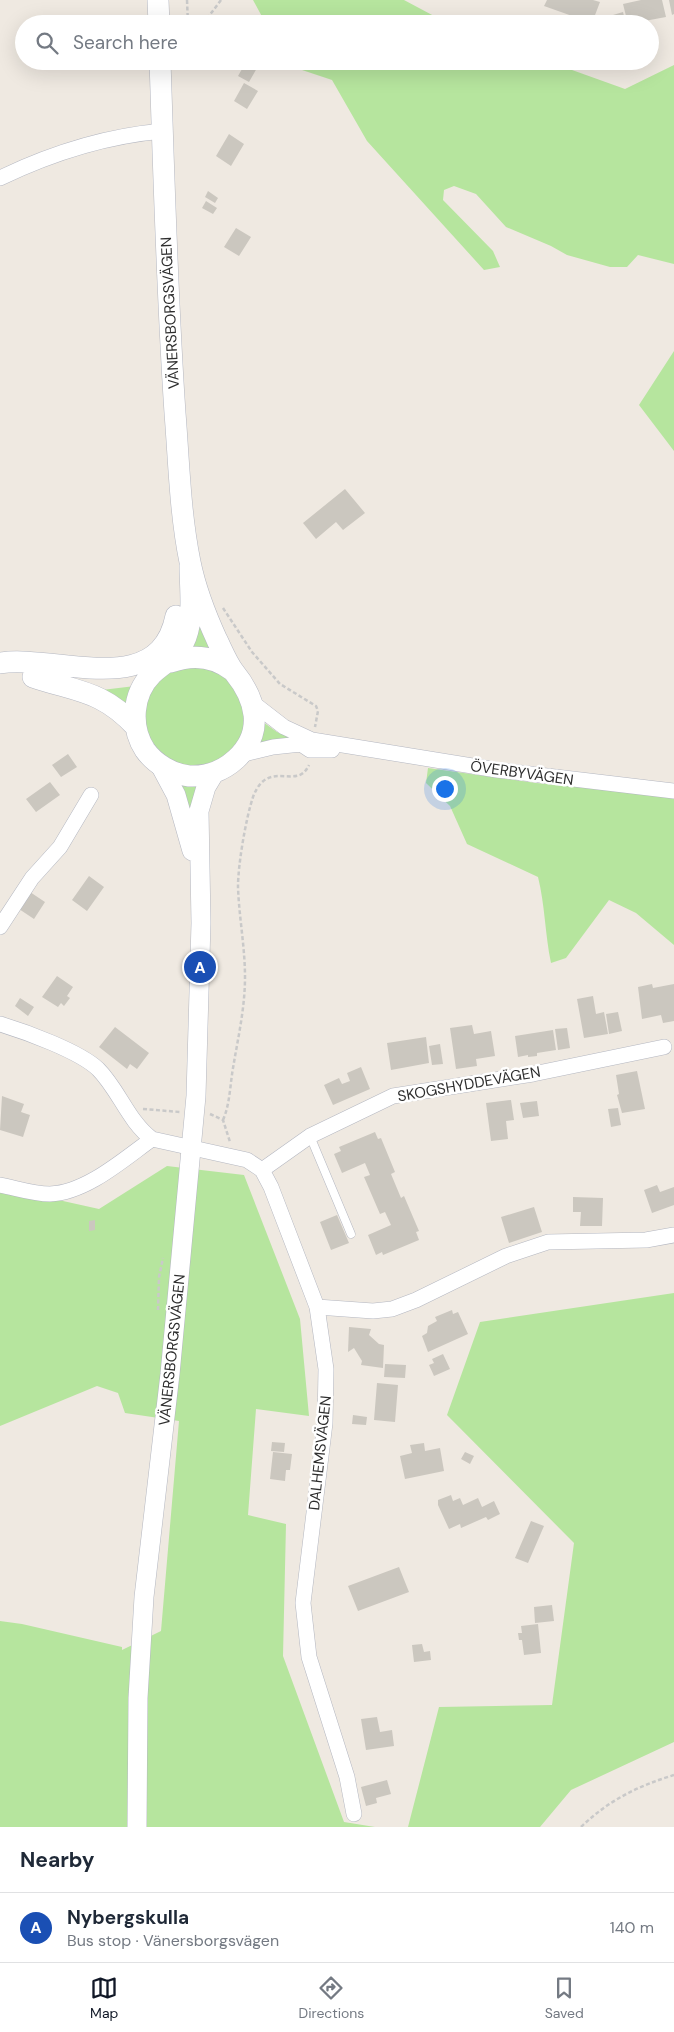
<!DOCTYPE html>
<html lang="en">
<head>
<meta charset="utf-8">
<style>
  body { margin:0; font-family:"DM Sans",sans-serif; background:#f6f6f7; color:#1f2937 }
  .you { position:absolute; left:444px; top:788px; width:18px; height:18px; margin:-12px; border:4px solid #fff; border-radius:50%; background:#1a73e8; box-shadow:0 0 0 8px #1a73e833 }
  .badge { display:grid; place-items:center; width:32px; height:32px; border-radius:50%; background:#111827; color:#fff; font-size:16px; font-weight:700 }
  .pin { position:absolute; translate:-50% -50%; border:2px solid #fff; box-shadow:0 1px 5px #0006 }
  .list { margin:0; padding:0; list-style:none }
  h2 { display:flex; justify-content:space-between; align-items:center; height:65px; margin:0; padding:0 20px; font-size:21px }
  h2 small { font-size:16px; font-weight:400; color:#747a83 }
  .list li { display:grid; grid-template-columns:32px 1fr auto; gap:15px; align-items:center; box-sizing:border-box; height:70px; padding:0 20px; border-top:1px solid #e0e1e3 }
  .list b { display:block; font-size:19px; white-space:nowrap }
  .list p { margin:0; font-size:16px; white-space:nowrap; color:#747a83 }
  .list em { font-size:16px; font-style:normal; color:#747a83 }
  .icon { flex:none; width:28px; height:28px; fill:none; stroke:currentColor; stroke-width:2; stroke-linecap:round; stroke-linejoin:round }
  .map { position:relative; flex:none; width:674px; height:1827px; overflow:hidden }
  .search { position:absolute; background:#fff; box-shadow:0 5px 20px #0002; left:15px; right:15px; top:15px; height:55px; display:flex; align-items:center; gap:12px; box-sizing:border-box; padding:0 18px; border-radius:28px; color:#747a83; font-size:19px }
  .sheet { height:135px; background:#fff }
  nav { display:flex; justify-content:space-around; align-items:center; box-sizing:border-box; height:70px; border-top:1px solid #e0e1e3; background:#fff; font-size:14px; color:#747a83 }
  nav a { display:grid; justify-items:center; gap:2px }
  nav .on { color:#111827 }
  .map>svg:first-child { display:block }
  .green { fill:#b6e59e }
  .building { fill:#cbc7bf }
  .lines { fill:none; stroke-linecap:round; stroke-linejoin:round }
  .service-casing { stroke:#b4b7c1; stroke-width:9 }
  .minor-casing { stroke:#b4b7c1; stroke-width:16 }
  .tertiary-casing { stroke:#b4b7c1; stroke-width:20 }
  .secondary-casing { stroke:#b4b7c1; stroke-width:22 }
  .path { stroke:#c9c9c9; stroke-width:2.5; stroke-dasharray:4 2.5; stroke-linecap:butt }
  .service { stroke:#fff; stroke-width:8 }
  .minor { stroke:#fff; stroke-width:15 }
  .tertiary { stroke:#fff; stroke-width:19 }
  .secondary { stroke:#fff; stroke-width:21 }
  .labels { text-anchor:middle; dominant-baseline:central; stroke-width:5; stroke-linejoin:round; paint-order:stroke }
  .street-label { font-size:15px; fill:#2e2e2e; stroke:#fff }
</style>
</head>
<body>
<div class="map">
<svg width="674" height="1827" viewBox="0 0 674 1827">
  <rect width="100%" height="100%" fill="#efe9e1"/>
  <path class="green" d="M253 0H404L449 24H266Z
    M291 61H547L625 89 674 65V264L638 255 627 267H610L567 255 551 246 506 227 476 194 454 186 444 190 443 200 493 251 500 267 484 270 367 141 332 80 302 70Z
    M674 351V451L639 405Z
    M198 610 214 649 191 646Z
    M197 664 228 676 246 705 243 738 219 762 186 767 170 761 156 750 147 736 143 719 145 702 153 686 165 674 180 666Z
    M135 686 129 707 102 690Z
    M263 722 277 732 303 742 257 745Z
    M428 768 536 783 674 795V945L636 913 609 900 566 958 551 963C545 934 545 905 538 877L467 844 450 806 426 783Z
    M176 779 200 782 193 822Z
    M167 1166 244 1175 300 1319 309 1416 256 1409 248 1515 286 1524 283 1656 344 1822 375 1827H0V1621L22 1624 122 1647V1650L161 1631 179 1421 125 1413 118 1393 97 1386 0 1426V1183L54 1199 99 1209Z
    M674 1293V1742L571 1790 540 1827H408L439 1707 552 1705 574 1543 447 1415 480 1322Z"/>
  <path class="building" d="M547 0H593L600 2 592 23 544 6Z
    M641 0H662L666 17 628 24 623 4Z
    M669 0H674V14L672 15Z
    M623 12 626 24H615L613 15Z
    M246 62 257 68 249 82 238 76Z
    M244 83 258 91 247 109 234 101Z
    M229 134 244 144 231 166 216 156Z
    M208 191 218 198 215 203 205 197Z
    M206 201 217 208 213 214 202 208Z
    M236 228 251 237 239 256 224 247Z
    M345 489 365 513 343 530 336 522 316 539 303 523Z
    M68 754 77 767 61 777 52 765Z
    M50 782 60 795 36 812 26 799Z
    M89 876 104 887 87 911 72 900Z
    M30 892 45 902 34 919 19 909Z
    M57 976 73 987 67 996 70 998 64 1006 61 1003 58 1007 42 997Z
    M652 984 653 988 674 984V1021L663 1023 661 1015 642 1019 638 987Z
    M593 996 596 1014 604 1012 608 1034 584 1038 577 999Z
    M20 998 34 1007 28 1016 15 1006Z
    M618 1012 622 1031 609 1034 606 1014Z
    M472 1025 474 1034 491 1031 495 1056 476 1059 477 1066 456 1069 450 1028Z
    M115 1027 149 1053 137 1069 130 1064 127 1069 99 1047Z
    M567 1028 570 1048 558 1050 555 1029Z
    M553 1030 556 1050 537 1053V1056L528 1057V1055L518 1057 515 1036Z
    M426 1037 429 1063 391 1070 387 1043Z
    M440 1044 443 1064 432 1065 429 1046Z
    M361 1067 370 1089 333 1105 324 1085 339 1078 342 1084 350 1081 347 1073Z
    M637 1071 645 1109 622 1113 617 1095 619 1094 616 1075Z
    M2 1096 24 1104 21 1112 30 1115 23 1137 0 1130Z
    M511 1100 514 1120 506 1121 508 1139 491 1141 486 1103Z
    M537 1101 539 1116 523 1118 520 1103Z
    M618 1108 621 1125 611 1127 608 1109Z
    M375 1132 378 1139 381 1138 395 1172 391 1174 401 1198 404 1196 419 1231 416 1232 419 1240 383 1255 382 1252 376 1255 368 1235 391 1225 385 1212 380 1214 364 1177 370 1175 365 1163 342 1173 334 1154 341 1151 339 1147Z
    M657 1185 660 1192 674 1187V1205L652 1213 644 1190Z
    M573 1197 603 1198 602 1226H580L581 1212H573Z
    M534 1207 542 1232 509 1243 501 1217Z
    M337 1215 349 1243 331 1250 320 1222Z
    M95 1220V1230L89 1231V1221Z
    M452 1310 453 1314 458 1312 468 1334 428 1352 422 1336 427 1333 428 1326 437 1321 435 1317Z
    M349 1327 371 1329 369 1335 379 1344 384 1345 383 1368 361 1365 362 1361 354 1348 348 1352Z
    M443 1354 450 1369 434 1376 429 1365 434 1363 432 1359Z
    M385 1364 406 1365 405 1378 384 1377Z
    M377 1383 398 1385 395 1422 374 1420Z
    M353 1415 367 1417 366 1425 352 1424Z
    M272 1442 285 1443 284 1452 271 1451Z
    M424 1443 425 1451 440 1448 444 1471 405 1479 400 1456 412 1453 410 1445Z
    M273 1452 292 1454 290 1470H286L285 1481 270 1479Z
    M465 1452 474 1456 470 1464 461 1459Z
    M451 1495 453 1501 460 1498 463 1505 478 1498 482 1507 494 1501 500 1514 488 1520 486 1517 461 1528 460 1524 449 1529 438 1505V1500Z
    M531 1521 544 1526 528 1563 515 1558Z
    M399 1567 409 1592 358 1611 348 1586Z
    M552 1605 554 1621 535 1623 534 1607Z
    M538 1624 541 1653 524 1655 522 1640H519L518 1633H522L521 1626Z
    M422 1644 424 1652 430 1651 431 1660 414 1662 412 1645Z
    M377 1717 380 1732 392 1730 394 1746 366 1750 361 1719Z
    M387 1780 391 1794 376 1798 377 1803 366 1806 361 1787Z"/>
  <g class="lines">
    <defs>
      <path id="service" d="M310 1136 351 1234"/>
      <path id="minor" d="M0 178C52 153 105 136 163 131
        M253 703 284 727 312 740 497 770 674 791
        M240 755 273 747 301 744 310 750H332
        M0 927 32 878 60 847 91 795
        M0 1024C26 1032 79 1051 98 1069 119 1090 128 1121 152 1139L247 1160 262 1170 271 1187 317 1307 326 1369 325 1423 303 1603 309 1657 347 1777 354 1814
        M262 1170 310 1136 393 1096 533 1074 664 1047
        M0 1185C16 1188 33 1194 50 1194 86 1193 124 1159 152 1139
        M317 1307 373 1311 392 1309 416 1300 506 1256 548 1242 646 1240 674 1235"/>
      <path id="tertiary" d="M160 765 176 795 192 851
        M137 1827 138 1698 144 1597 170 1374 196 1096 201 923 199 811 206 787 215 772"/>
      <path id="secondary" d="M158 0 159 24
        M160 61C164 178 167 296 175 413 179 463 180 513 190 562 195 587 206 616 217 640 222 650 227 663 234 672 256 699 265 732 236 759 223 771 206 777 189 776 172 774 155 764 145 750 130 727 132 694 152 674 167 660 177 659 186 637 194 615 190 588 190 565
        M171 662C193 654 214 656 233 671
        M0 663C56 654 159 702 176 616
        M33 677C77 692 102 690 136 727"/>
    </defs>
    <use href="#service" class="service-casing"/>
    <use href="#minor" class="minor-casing"/>
    <use href="#tertiary" class="tertiary-casing"/>
    <use href="#secondary" class="secondary-casing"/>
    <path class="path" d="M187 0 188 24
      M203 24 221 0
      M223 608 252 652 280 684 316 706 318 711 315 727
      M143 1109 180 1112
      M210 1114 223 1120 230 1142
      M223 1120C230 1104 230 1085 233 1068 238 1038 245 1008 245 977 245 947 239 917 238 887 238 864 246 818 253 797 268 757 297 792 309 765
      M158 1310 159 1277 163 1258
      M581 1827C609 1800 638 1786 674 1775"/>
    <use href="#service" class="service"/>
    <use href="#minor" class="minor"/>
    <use href="#tertiary" class="tertiary"/>
    <use href="#secondary" class="secondary"/>
  </g>
  <g class="labels">
    <g class="street-label">
      <text transform="translate(170 313) rotate(-93)">VÄNERSBORGSVÄGEN</text>
      <text transform="translate(522 773) rotate(8)">ÖVERBYVÄGEN</text>
      <text transform="translate(469 1084) rotate(-10)">SKOGSHYDDEVÄGEN</text>
      <text transform="translate(172 1350) rotate(-84)">VÄNERSBORGSVÄGEN</text>
      <text transform="translate(320 1453) rotate(-84)">DALHEMSVÄGEN</text>
    </g>
  </g>
</svg>
<div class="you"></div>
<div class="pin badge" style="left:200px;top:967px;background:#1a4fb4">A</div>
<div class="search"><svg class="icon" aria-label="search" viewBox="0 0 24 24"><circle cx="10" cy="10" r="6"/><path d="M15 15l6 6"/></svg>Search here</div>
</div>
<section class="sheet">
<h2>Nearby<small></small></h2>
<ul class="list">
<li><span class="badge" style="background:#1a4fb4">A</span><div><b>Nybergskulla</b><p>Bus stop · Vänersborgsvägen</p></div><em>140 m</em></li>
</ul>
</section>
<nav>
<a class="on"><svg class="icon" aria-label="map" viewBox="0 0 24 24"><path d="M3 6l6-2 6 2 6-2v14l-6 2-6-2-6 2zM9 4v14M15 6v14"/></svg>Map</a>
<a><svg class="icon" aria-label="directions" viewBox="0 0 24 24"><path d="M12 3l9 9-9 9-9-9zM9 14v-3h6M13 9l2 2-2 2"/></svg>Directions</a>
<a><svg class="icon" aria-label="saved" viewBox="0 0 24 24"><path d="M7 4h10v16l-5-4-5 4z"/></svg>Saved</a>
</nav>
</body>
</html>
